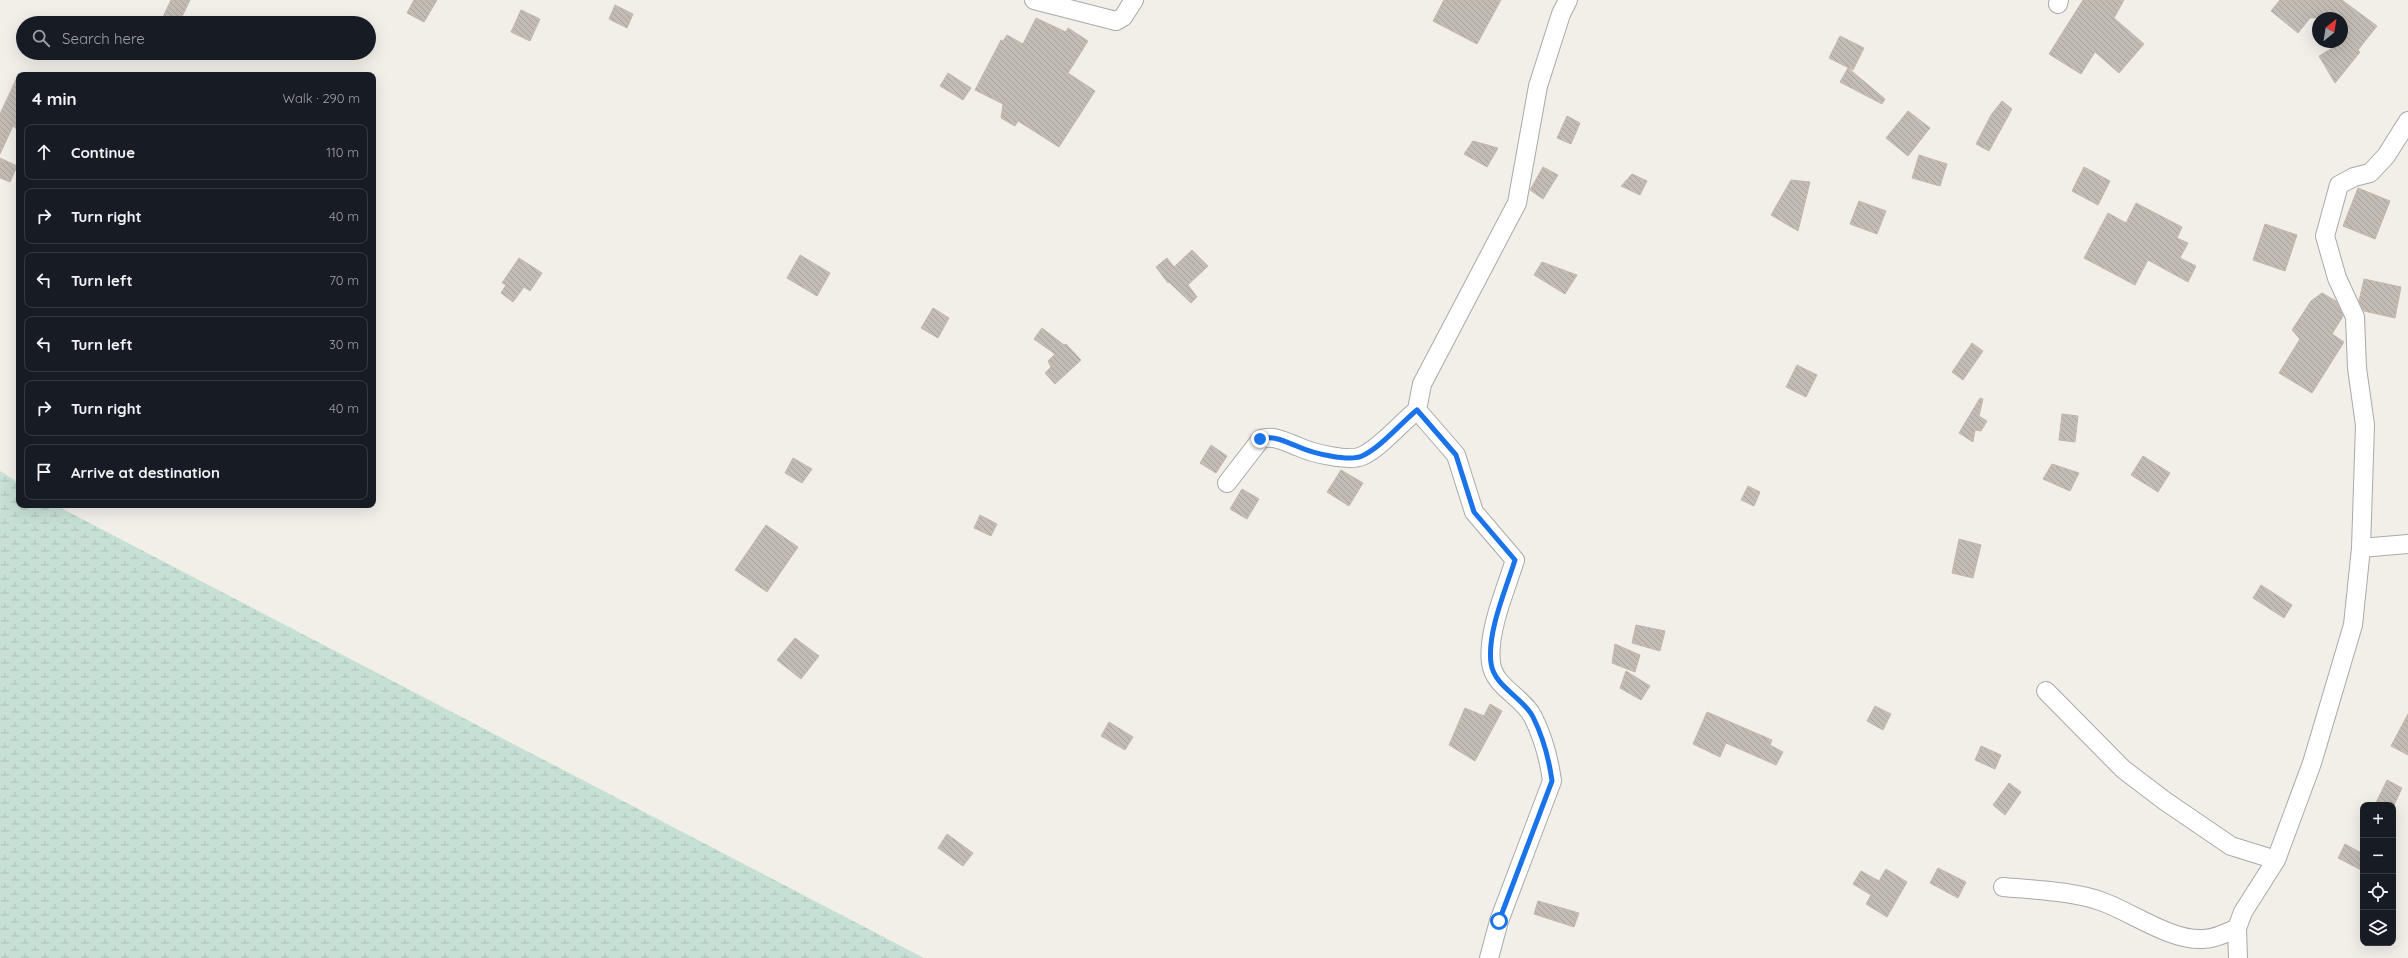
<!DOCTYPE html>
<html lang="en">
<head>
<meta charset="utf-8">
<style>
  body { margin:0; font-family:Quicksand,sans-serif; background:#20242c; color:#f1f3f6 }
  .controls { position:absolute; right:12px; bottom:12px; display:grid; overflow:hidden; border-radius:8px; box-shadow:0 4px 16px #0002 }
  .controls button { width:36px; height:36px; display:grid; place-items:center; padding:0; border:0; border-bottom:1px solid #363941; background:#171b24; color:#f1f3f6; font:20px sans-serif }
  .compass { position:absolute; left:2312px; top:12px; width:36px; height:36px; border-radius:50%; background:#171b24; box-shadow:0 4px 16px #0002; rotate:30deg }
  .stop { position:absolute; width:12px; height:12px; margin:-9px; border:3px solid #1a73e8; border-radius:50%; background:#fff }
  .stop.end { background:#1a73e8; border-color:#fff; box-shadow:0 1px 4px #0008 }
  .list { margin:0; padding:0; list-style:none }
  h2 { display:flex; justify-content:space-between; align-items:center; height:52px; margin:0; padding:0 16px; font-size:17px }
  h2 small { font-size:13px; font-weight:400; color:#9ea1a6 }
  .list li { display:grid; grid-template-columns:26px 1fr auto; gap:12px; align-items:center; box-sizing:border-box; height:56px; margin:0 8px 8px; padding:0 8px; border:1px solid #363941; border-radius:8px }
  .list b { display:block; font-size:15px; white-space:nowrap }
  .list em { font-size:13px; font-style:normal; color:#9ea1a6 }
  .icon { flex:none; width:22px; height:22px; fill:none; stroke:currentColor; stroke-width:2; stroke-linecap:round; stroke-linejoin:round }
  .map { position:relative; flex:none; width:2408px; height:958px; overflow:hidden }
  .search { position:absolute; background:#171b24; box-shadow:0 4px 16px #0002; left:16px; top:16px; width:360px; height:44px; display:flex; align-items:center; gap:10px; box-sizing:border-box; padding:0 14px; border-radius:22px; color:#9ea1a6; font-size:15px }
  .panel { position:absolute; background:#171b24; box-shadow:0 4px 16px #0002; left:16px; top:72px; width:360px; height:436px; border-radius:8px }
  .map>svg:first-child { display:block }
  .wetland { fill:url(#wetland-marsh) }
  .building { fill:url(#building-back-hatch); stroke:#c3b7ab }
  .lines { fill:none; stroke-linecap:round; stroke-linejoin:round }
  .minor-casing { stroke:#a9a9a9; stroke-width:20 }
  .minor { stroke:#fff; stroke-width:18 }
  .route { stroke:#1a73e8; stroke-width:5 }
</style>
</head>
<body>
<div class="map">
<svg width="2408" height="958" viewBox="0 0 2408 958">
  <defs>
    <pattern id="wetland-marsh" width="20" height="14" patternUnits="userSpaceOnUse"><rect width="20" height="14" fill="#c6e0d5"/><path d="M1 5h8M5 5V1M11 12h8M15 12V8" fill="none" stroke="#aac0b7"/></pattern>
    <pattern id="building-back-hatch" width="6" height="6" patternUnits="userSpaceOnUse"><rect width="6" height="6" fill="#c3bcb5"/><path d="M-1 5l2 2M0 0l6 6M5-1l2 2" fill="none" stroke="#a7a19b"/></pattern>
  </defs>
  <rect width="100%" height="100%" fill="#f2efe9"/>
  <path class="wetland" d="M0 471 19 483V505H55L924 958H0Z"/>
  <path class="building" d="M171 0H190L179 23H160Z
    M414 0H437L424 22 407 13Z
    M1444 0H1501L1477 44 1433 21Z
    M2083 0H2124L2114 18 2144 44 2119 73 2095 52 2081 74 2049 54Z
    M2280 0H2342L2377 26 2358 50 2360 52 2335 83 2319 56 2342 42V18H2310L2298 33 2271 11Z
    M615 5 633 14 627 28 609 19Z
    M521 10 540 19 530 41 511 32Z
    M1036 18 1066 32 1068 28 1088 41 1068 73 1095 91 1059 147 1018 121 1015 126 1001 118 1003 104 975 90 1001 40 1003 41 1007 35 1023 44Z
    M1840 36 1864 48 1853 70 1829 58Z
    M1848 68 1885 99 1882 104 1840 82Z
    M19 73V131L13 126 0 154V114Z
    M948 73 971 88 963 100 940 86Z
    M2002 101 2012 109 1989 151 1976 144 1991 115Z
    M1908 111 1930 128 1908 156 1886 138Z
    M1567 116 1580 123 1571 144 1557 138Z
    M1473 141 1498 148 1487 167 1464 154Z
    M1919 155 1947 164 1940 186 1912 178Z
    M0 158 17 166 10 182 0 178Z
    M1543 167 1558 175 1543 199 1530 190Z
    M2084 167 2110 181 2098 205 2072 191Z
    M1632 174 1647 181 1640 195 1621 186Z
    M1791 180 1810 182 1798 231 1771 215Z
    M2358 188 2390 201 2375 239 2343 226Z
    M1859 201 1886 211 1877 234 1850 224Z
    M2136 203 2182 227 2177 238 2188 243 2180 258 2196 266 2188 282 2148 260 2135 285 2084 258 2108 213 2126 223Z
    M2265 224 2297 235 2285 271 2253 260Z
    M1192 250 1208 266 1188 285 1197 297 1191 303 1169 282 1168 283 1156 267 1167 258 1174 267Z
    M800 255 830 273 817 296 787 278Z
    M519 258 542 273 530 291 524 287 513 302 501 293 506 285 502 283Z
    M1542 262 1577 275 1565 294 1534 275Z
    M2364 279 2401 287 2395 318 2364 311 2359 301Z
    M2322 293 2336 301 2343 316 2332 334 2344 342 2312 393 2279 373 2300 339 2292 330 2311 301Z
    M933 308 949 318 938 338 921 328Z
    M1042 328 1064 345 1066 344 1081 360 1055 384 1045 373 1051 367 1048 361 1055 354 1034 339Z
    M1972 343 1983 351 1963 380 1952 372Z
    M1797 365 1817 375 1806 397 1786 387Z
    M1980 398 1983 399 1979 416 1987 421 1981 431 1975 430 1973 442 1959 433Z
    M2062 414 2078 416 2075 442 2059 440Z
    M1211 445 1227 456 1216 473 1200 463Z
    M2143 456 2170 473 2158 492 2131 475Z
    M793 458 812 469 802 483 785 473Z
    M2052 464 2079 473 2070 491 2043 479Z
    M1341 470 1363 483 1349 506 1327 492Z
    M1748 486 1760 492 1754 506 1741 500Z
    M1242 489 1259 499 1247 519 1230 509Z
    M980 515 997 524 991 536 974 528Z
    M766 525 798 547 767 592 735 570Z
    M1959 539 1981 545 1973 578 1952 573Z
    M2261 585 2292 605 2284 618 2253 598Z
    M1636 625 1665 631 1660 651 1632 643Z
    M795 638 819 656 801 679 777 660Z
    M1615 644 1640 655 1635 672 1612 663Z
    M1626 671 1650 686 1641 700 1620 688Z
    M1490 704 1502 711 1475 761 1449 745 1465 708 1484 716Z
    M1875 706 1891 714 1883 730 1867 721Z
    M1707 712 1772 740 1770 745 1783 752 1776 765 1726 743 1720 757 1693 744Z
    M2408 714V755L2391 746Z
    M1109 722 1133 737 1125 750 1101 736Z
    M1981 746 2001 755 1995 769 1975 760Z
    M2387 780 2402 788 2394 805H2375Z
    M2009 783 2021 792 2005 815 1993 805Z
    M947 834 973 853 963 866 938 848Z
    M2345 844 2363 854V871L2338 858Z
    M1938 868 1966 882 1958 898 1930 883Z
    M1886 869 1907 882 1887 917 1866 904 1871 895 1853 884 1861 871 1879 881Z
    M1538 901 1579 913 1574 927 1534 914Z"/>
  <g class="lines">
    <defs>
      <path id="minor" d="M1034 0 1116 21 1123 17 1134 0
        M2058 4 2059 0
        M1227 483 1261 439C1274 435 1286 442 1299 447 1312 453 1349 462 1362 456 1380 448 1401 423 1417 410
        M2361 548 2408 544
        M2046 691 2123 769 2165 801 2231 846 2276 860
        M2003 887C2035 890 2074 891 2103 902 2131 912 2171 941 2203 939 2214 939 2227 933 2237 928
        M1489 958 1499 921 1552 781C1549 759 1543 737 1533 717 1523 697 1494 687 1491 663 1487 632 1506 589 1515 560L1474 512 1456 455 1417 410 1422 384 1517 203 1538 86 1561 14 1568 0
        M2238 958 2237 928 2243 912 2276 860 2312 763 2353 625 2361 548 2365 425 2357 368 2355 317 2337 278 2325 236 2339 185 2354 177 2370 173 2386 156 2408 121"/>
    </defs>
    <use href="#minor" class="minor-casing"/>
    <use href="#minor" class="minor"/>
  </g>
  <g class="lines">
    <path class="route" d="M1260 439C1274 435 1286 442 1299 447 1312 453 1349 462 1362 456 1380 448 1401 423 1417 410L1456 455 1474 512 1515 560C1506 589 1487 632 1491 663 1494 687 1523 697 1533 717 1543 737 1549 759 1552 781L1499 921"/>
  </g>
</svg>
<div class="controls">
<button>+</button>
<button>−</button>
<button><svg class="icon" aria-label="locate" viewBox="0 0 24 24"><circle cx="12" cy="12" r="6"/><path d="M12 2v4M12 18v4M2 12h4M18 12h4"/></svg></button>
<button><svg class="icon" aria-label="layers" viewBox="0 0 24 24"><path d="M12 4l9 5-9 5-9-5zM3 14l9 5 9-5"/></svg></button>
</div>
<svg class="compass" viewBox="-18 -18 36 36"><path d="M0-13l5 13h-10z" fill="#e53935"/><path d="M0 13l5-13h-10z" fill="#9ea1a6"/></svg>
<div class="stop" style="left:1499px;top:921px"></div>
<div class="stop end" style="left:1260px;top:439px"></div>
<div class="search"><svg class="icon" aria-label="search" viewBox="0 0 24 24"><circle cx="10" cy="10" r="6"/><path d="M15 15l6 6"/></svg>Search here</div>
<section class="panel">
<h2>4 min<small>Walk · 290 m</small></h2>
<ul class="list">
<li><svg class="icon" aria-label="ahead" viewBox="0 0 24 24"><path d="M12 20V5M6 11l6-6 6 6"/></svg><div><b>Continue</b></div><em>110 m</em></li>
<li><svg class="icon" aria-label="right" viewBox="0 0 24 24"><path d="M7 20v-9h11M14 6l5 5-5 5"/></svg><div><b>Turn right</b></div><em>40 m</em></li>
<li><svg class="icon" aria-label="left" viewBox="0 0 24 24"><path d="M17 20v-9H6M10 6l-5 5 5 5"/></svg><div><b>Turn left</b></div><em>70 m</em></li>
<li><svg class="icon" aria-label="left" viewBox="0 0 24 24"><path d="M17 20v-9H6M10 6l-5 5 5 5"/></svg><div><b>Turn left</b></div><em>30 m</em></li>
<li><svg class="icon" aria-label="right" viewBox="0 0 24 24"><path d="M7 20v-9h11M14 6l5 5-5 5"/></svg><div><b>Turn right</b></div><em>40 m</em></li>
<li><svg class="icon" aria-label="arrive" viewBox="0 0 24 24"><path d="M6 21V4h12l-3 4 3 4H6"/></svg><div><b>Arrive at destination</b></div></li>
</ul>
</section>
</div>
</body>
</html>
